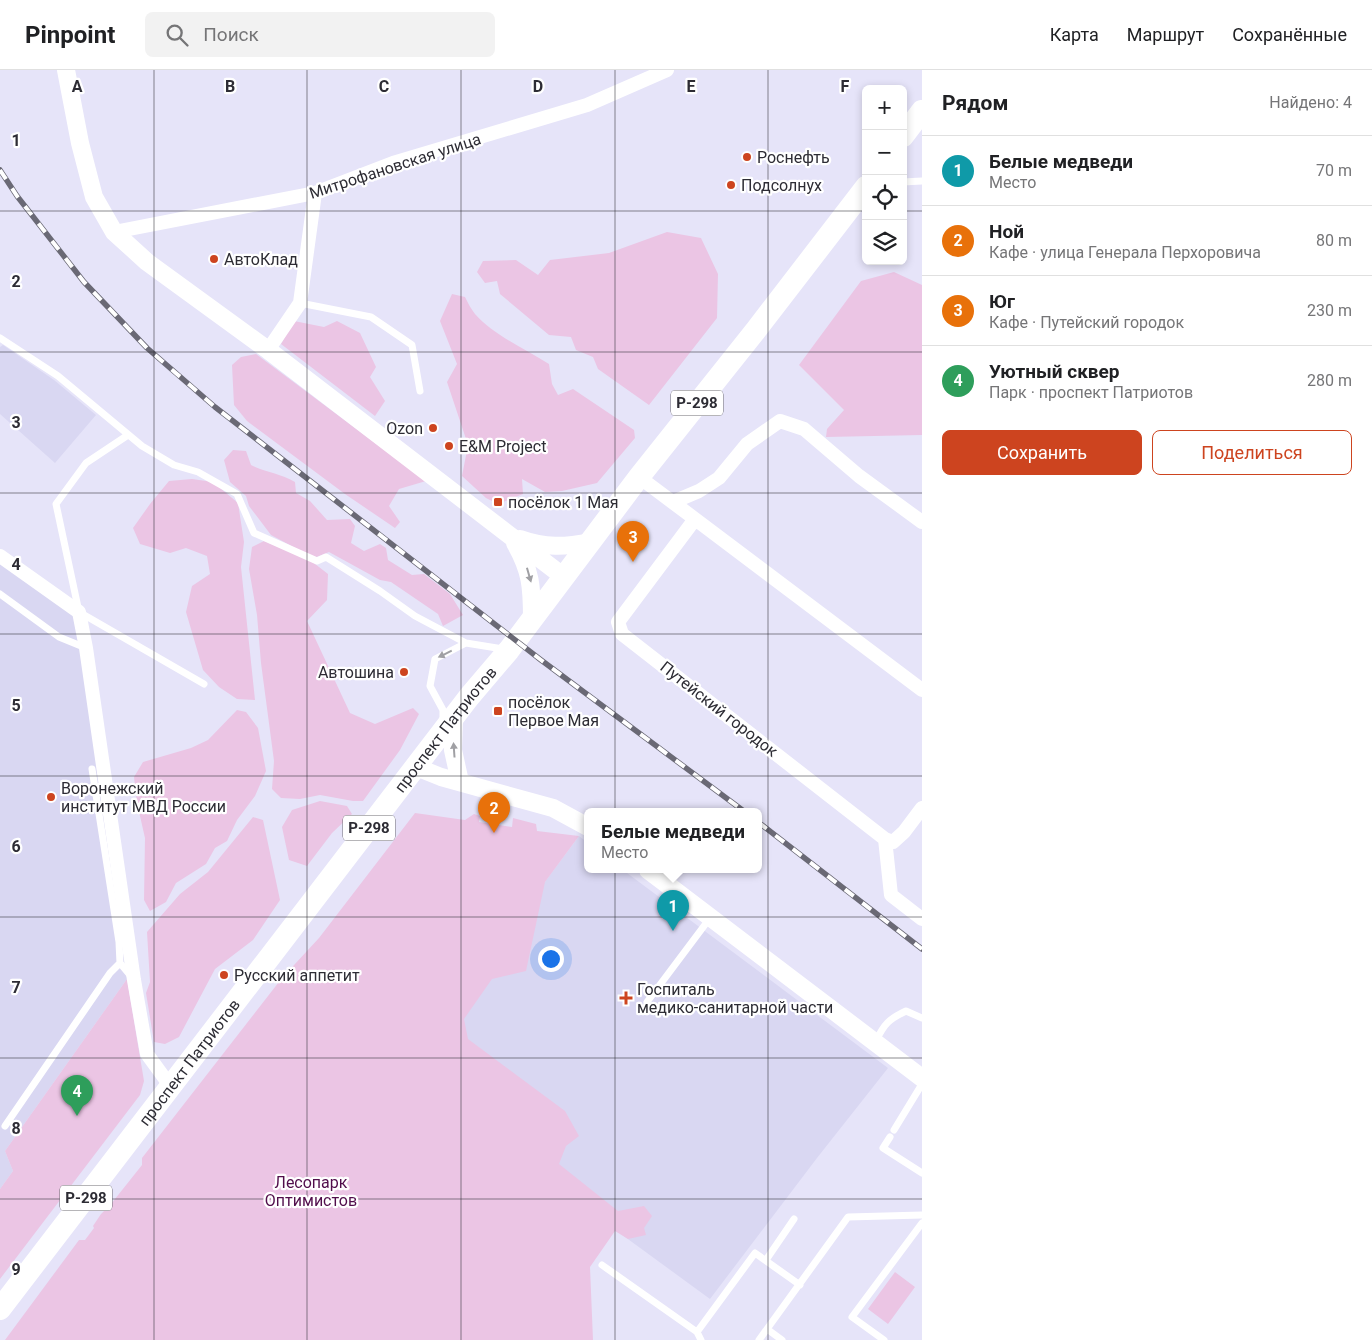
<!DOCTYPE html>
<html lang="ru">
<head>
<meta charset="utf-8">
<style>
  body { margin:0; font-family:Roboto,sans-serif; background:#f2f2f2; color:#202124 }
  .controls { position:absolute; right:15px; top:15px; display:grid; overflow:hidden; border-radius:8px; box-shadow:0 2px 8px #0003 }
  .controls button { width:45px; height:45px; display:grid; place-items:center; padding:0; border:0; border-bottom:1px solid #e0e0e0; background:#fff; color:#202124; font:25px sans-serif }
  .you { position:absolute; left:550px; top:888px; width:18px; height:18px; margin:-12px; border:4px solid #fff; border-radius:50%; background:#1a73e8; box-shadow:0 0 0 8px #1a73e833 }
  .badge { display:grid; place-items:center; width:32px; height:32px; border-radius:50%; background:#cd441f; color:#fff; font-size:16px; font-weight:700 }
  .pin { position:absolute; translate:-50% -41px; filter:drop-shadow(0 1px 2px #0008) }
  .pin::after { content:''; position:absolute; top:26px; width:18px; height:15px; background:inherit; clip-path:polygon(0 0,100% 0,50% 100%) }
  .popup { position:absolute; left:584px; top:738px; width:178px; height:65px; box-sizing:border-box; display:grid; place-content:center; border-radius:8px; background:#fff; filter:drop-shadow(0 1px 4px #0005); font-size:16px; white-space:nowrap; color:#757577 }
  .popup b { font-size:19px; color:#202124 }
  .popup::after { content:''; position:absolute; left:50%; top:100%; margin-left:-10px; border:10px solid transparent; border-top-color:#fff }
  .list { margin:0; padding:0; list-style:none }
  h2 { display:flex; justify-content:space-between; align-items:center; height:65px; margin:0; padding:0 20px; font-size:21px }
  h2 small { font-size:16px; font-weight:400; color:#757577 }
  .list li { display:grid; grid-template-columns:32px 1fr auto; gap:15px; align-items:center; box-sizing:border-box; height:70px; padding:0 20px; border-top:1px solid #e0e0e0 }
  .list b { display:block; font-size:19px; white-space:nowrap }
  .list p { margin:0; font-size:16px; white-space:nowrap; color:#757577 }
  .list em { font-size:16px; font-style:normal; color:#757577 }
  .actions { display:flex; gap:10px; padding:15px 20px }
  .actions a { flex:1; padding:11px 0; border:1px solid #cd441f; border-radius:8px; text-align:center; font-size:18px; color:#cd441f }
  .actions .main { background:#cd441f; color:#fff }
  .icon { flex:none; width:28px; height:28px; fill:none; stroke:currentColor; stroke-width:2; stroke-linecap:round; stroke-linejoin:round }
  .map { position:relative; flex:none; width:922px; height:1270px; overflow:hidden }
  header { display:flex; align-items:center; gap:30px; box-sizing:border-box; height:70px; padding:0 25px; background:#fff; border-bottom:1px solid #e0e0e0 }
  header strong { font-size:24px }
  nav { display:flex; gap:28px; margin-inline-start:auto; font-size:18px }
  .search { width:350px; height:45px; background:#f2f2f2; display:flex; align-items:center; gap:12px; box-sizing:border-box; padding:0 18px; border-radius:8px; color:#757577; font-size:19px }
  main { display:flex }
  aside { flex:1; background:#fff }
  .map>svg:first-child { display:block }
  .built { fill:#d9d7f2 }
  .green { fill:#ebc5e4 }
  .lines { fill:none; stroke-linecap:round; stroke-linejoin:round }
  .service { stroke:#fff; stroke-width:7 }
  .minor { stroke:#fff; stroke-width:14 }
  .tertiary { stroke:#fff; stroke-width:18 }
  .trunk { stroke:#fff; stroke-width:22 }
  .rail-casing { stroke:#6a6975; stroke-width:5.5 }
  .rail { stroke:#fff; stroke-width:4; stroke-dasharray:11; stroke-linecap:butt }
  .oneway { fill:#a0a0a4 }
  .grid { fill:none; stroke:#2d2c34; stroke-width:1; stroke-opacity:0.55 }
  .poi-dot { fill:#cd441f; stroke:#fff; stroke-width:2 }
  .labels { text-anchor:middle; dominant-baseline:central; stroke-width:4.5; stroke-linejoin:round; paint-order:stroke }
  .shield { fill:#fff; stroke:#6c6b71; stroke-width:1 }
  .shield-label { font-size:15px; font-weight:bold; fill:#2d2c34 }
  .poi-label { font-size:16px; fill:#2d2c34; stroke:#fff; text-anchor:start }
  .street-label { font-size:16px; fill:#2d2c34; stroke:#fff }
  .park-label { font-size:16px; fill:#510d4b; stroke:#fff }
  .grid-label { font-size:16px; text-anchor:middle; font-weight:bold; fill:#2d2c34; stroke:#fff; stroke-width:4.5; stroke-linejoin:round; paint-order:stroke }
</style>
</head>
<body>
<header>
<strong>Pinpoint</strong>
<div class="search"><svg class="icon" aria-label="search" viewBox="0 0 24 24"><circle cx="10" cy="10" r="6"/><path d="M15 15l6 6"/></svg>Поиск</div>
<nav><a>Карта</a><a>Маршрут</a><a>Сохранённые</a></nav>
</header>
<main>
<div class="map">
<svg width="922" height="1270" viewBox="0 0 922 1270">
  <rect width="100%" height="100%" fill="#e6e4f9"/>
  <path class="built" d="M3 275 54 310 96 345 55 393 0 344V277Z
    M0 491 76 544 127 909 5 1081 13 1101 0 1119Z
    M579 766 588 773V800H623L888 998 817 1088 710 1229 402 1004Z"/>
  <path class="green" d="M667 162 701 168 718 204 717 248 649 335 598 299 593 287 576 280 571 267 549 265 500 224 497 211 485 213 477 202 483 191 516 190 538 205 550 190 609 183Z
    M894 202 922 215V365L826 367 827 359 844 340 799 295 861 211Z
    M452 224 465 227C468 233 471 239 475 244 493 265 526 279 549 294L552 314 558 325 573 319 634 360 635 368 597 413 562 421 545 422 522 409 523 424 498 434 486 428 462 406 468 375 447 312 457 294 440 251Z
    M294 251 324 257 337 251 360 263 376 297 370 307 385 331 375 346 281 274Z
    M256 284 426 411 399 419 389 436 400 452 395 458 345 424 247 351 234 335 232 295 241 287Z
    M233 380 246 381 251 395C267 403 280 403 295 412L296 423 310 431 327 450 350 449 355 456 351 473 364 481 380 474 386 478 388 490 412 505 424 504 450 524 463 545 443 556 438 544 391 512 380 510 329 482 314 488 271 465 249 436 246 426 230 412 224 390Z
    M192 409 213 412 238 433 244 472 241 497 255 630 237 629 219 617 203 600 186 542 192 516 210 504 207 486 186 478 170 483 140 474 133 458 150 434 169 411Z
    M264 471 310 490 328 504 327 530 307 551 350 643 375 654 413 638 419 644 400 680 363 731H353L320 725 300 729 281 728 272 719 274 691 261 593 257 545 249 499 252 477Z
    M237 640 246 642 258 658 266 701 255 726 237 750 227 771 215 778 206 794 176 813 166 832 150 841 144 830 145 768 137 733 134 707 143 692 191 678 208 670Z
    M320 731 347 736 352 744 332 763 307 796 289 790 282 757 292 740Z
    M415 743 465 750 474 744 480 746 479 752 512 757 513 748 536 754 537 761 579 766 545 812 526 901 492 909 464 949 468 969 565 1041 579 1066 566 1076 559 1094 618 1141 644 1136 652 1146 644 1158 646 1165 628 1169 615 1161 590 1197 593 1270H5L79 1170H85L94 1158 93 1156 101 1144 111 1134 142 1095V1088L282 908 319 868Z
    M253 747 263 750 280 830 253 870 215 899 179 967 165 974 154 972 146 923 150 912 147 862 180 824 208 802Z
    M127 909 144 1011 140 1025 0 1209V1119L13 1101 5 1081Z
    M895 1202 915 1217 888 1254 868 1239Z"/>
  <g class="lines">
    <path class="service" d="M903 112 922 111
      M300 233 371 247 412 275 420 321
      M0 268 58 306 142 376 174 395 198 402 237 424 254 463 317 491 326 487 380 521 415 546 466 573
      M128 365 86 393 56 434 79 542 204 614
      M0 524 59 567 86 578
      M443 650V640L430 616 435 589 466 573 503 579
      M92 699 119 872 120 893 130 905
      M647 932 710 848
      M876 971C884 954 889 949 906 941L922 948
      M5 1056 110 903 120 893
      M894 1060 922 1014
      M890 1067 883 1078 922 1103
      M766 1190 794 1149
      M602 1195 697 1262 755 1183 800 1215
      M767 1259 782 1270
      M697 1262 701 1270
      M759 1270 848 1147 922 1145
      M884 1270 852 1247 922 1153"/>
    <path class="minor" d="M114 162 315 123 393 93 587 35 667 0
      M268 280 300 233 315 123
      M639 407 695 449 618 552 622 564 885 769 893 772 904 762 922 738
      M673 432 699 421 719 408 747 374 780 351 804 359 859 406 922 452
      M695 449 922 620
      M0 486 79 542 86 578 134 910 147 984 171 1017
      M885 769 891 825 922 849"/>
    <path class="tertiary" d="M66 0 80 73 94 127 114 162 147 192 268 280 564 507
      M520 469C545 478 565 477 591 472
      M515 473C531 501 532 517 532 549
      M454 647 453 680 460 712
      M416 697 441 707 553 738 588 757
      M648 800 922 1008"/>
    <g class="trunk">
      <path d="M903 66 922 41"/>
      <path id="s1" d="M0 1239 469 627 509 580 639 407 756 260 866 117"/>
    </g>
    <defs>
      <path id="rail" d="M0 100 17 126 84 212 147 278 215 337 541 590 745 742
        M758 752 922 879"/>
    </defs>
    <use href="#rail" class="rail-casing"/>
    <use href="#rail" class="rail"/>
  </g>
  <defs><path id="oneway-solid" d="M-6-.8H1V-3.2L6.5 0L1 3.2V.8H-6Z" transform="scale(1.25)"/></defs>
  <g class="oneway">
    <use href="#oneway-solid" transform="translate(529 505) rotate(74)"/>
    <use href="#oneway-solid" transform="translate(445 584) rotate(154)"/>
    <use href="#oneway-solid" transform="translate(454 680) rotate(-94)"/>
  </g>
  <path class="grid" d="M154 0V1270M307 0V1270M461 0V1270M615 0V1270M768 0V1270M0 141H866M903 141H922M0 282H922M0 423H922M0 564H922M0 706H922M0 847H922M0 988H922M0 1129H922"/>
  <g class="poi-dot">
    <circle cx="747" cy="87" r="5"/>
    <circle cx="731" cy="115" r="5"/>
    <circle cx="214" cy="189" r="5"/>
    <circle cx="433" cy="358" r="5"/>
    <circle cx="449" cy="376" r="5"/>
    <rect x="493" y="427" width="10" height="10" rx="2.5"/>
    <circle cx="404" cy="602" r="5"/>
    <rect x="493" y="636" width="10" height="10" rx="2.5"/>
    <circle cx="51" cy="727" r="5"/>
    <circle cx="224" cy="905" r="5"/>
    <path d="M623.5 920.5h5v5h5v5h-5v5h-5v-5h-5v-5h5z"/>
  </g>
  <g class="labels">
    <g class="shield">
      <rect x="671" y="320.5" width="52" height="25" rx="4"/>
      <rect x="343" y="745.5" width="52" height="25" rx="4"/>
      <rect x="60" y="1115.5" width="52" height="25" rx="4"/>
    </g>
    <g class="shield-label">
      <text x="697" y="333">Р-298</text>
      <text x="369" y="758">Р-298</text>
      <text x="86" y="1128">Р-298</text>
    </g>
    <g class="poi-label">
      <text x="757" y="87">Роснефть</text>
      <text x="741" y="115">Подсолнух</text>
      <text x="224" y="189">АвтоКлад</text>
      <text x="423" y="358" text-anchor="end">Ozon</text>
      <text x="459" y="376">E&amp;M Project</text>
      <text x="508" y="432">посёлок 1 Мая</text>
      <text x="394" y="602" text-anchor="end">Автошина</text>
      <text x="508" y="632">посёлок<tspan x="508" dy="18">Первое Мая</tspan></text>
      <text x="61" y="718">Воронежский<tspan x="61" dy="18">институт МВД России</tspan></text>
      <text x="234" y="905">Русский аппетит</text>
      <text x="637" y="919">Госпиталь<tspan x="637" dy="18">медико-санитарной части</tspan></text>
    </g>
    <g class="street-label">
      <text transform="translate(395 96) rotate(-18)">Митрофановская улица</text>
      <text transform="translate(719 639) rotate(38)">Путейский городок</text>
      <text stroke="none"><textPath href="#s1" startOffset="731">проспект Патриотов</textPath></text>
      <text stroke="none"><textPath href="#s1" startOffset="311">проспект Патриотов</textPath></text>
    </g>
    <g class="park-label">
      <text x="311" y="1112">Лесопарк<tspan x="311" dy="18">Оптимистов</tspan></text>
    </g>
  </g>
  <g class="grid-label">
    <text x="77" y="22">A</text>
    <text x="230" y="22">B</text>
    <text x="384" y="22">C</text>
    <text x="538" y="22">D</text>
    <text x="691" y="22">E</text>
    <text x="845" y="22">F</text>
    <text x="16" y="76">1</text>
    <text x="16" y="217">2</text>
    <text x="16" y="358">3</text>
    <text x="16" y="500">4</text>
    <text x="16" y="641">5</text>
    <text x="16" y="782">6</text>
    <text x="16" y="923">7</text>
    <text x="16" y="1064">8</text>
    <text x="16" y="1205">9</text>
  </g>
</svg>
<div class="controls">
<button>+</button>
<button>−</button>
<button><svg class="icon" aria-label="locate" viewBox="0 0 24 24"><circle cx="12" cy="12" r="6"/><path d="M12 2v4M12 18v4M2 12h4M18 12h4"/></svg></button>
<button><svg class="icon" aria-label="layers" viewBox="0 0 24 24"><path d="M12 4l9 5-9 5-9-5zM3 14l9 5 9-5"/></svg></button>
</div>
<div class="you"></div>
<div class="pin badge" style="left:673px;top:861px;background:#0f9aa8">1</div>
<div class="popup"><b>Белые медведи</b>Место</div>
<div class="pin badge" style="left:494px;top:763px;background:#e8710a">2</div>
<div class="pin badge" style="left:633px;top:492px;background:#e8710a">3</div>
<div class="pin badge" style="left:77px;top:1046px;background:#2e9e5b">4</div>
</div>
<aside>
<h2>Рядом<small>Найдено: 4</small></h2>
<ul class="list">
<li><span class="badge" style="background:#0f9aa8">1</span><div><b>Белые медведи</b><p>Место</p></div><em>70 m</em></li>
<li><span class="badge" style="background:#e8710a">2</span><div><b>Ной</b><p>Кафе · улица Генерала Перхоровича</p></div><em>80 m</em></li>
<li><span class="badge" style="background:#e8710a">3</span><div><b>Юг</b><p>Кафе · Путейский городок</p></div><em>230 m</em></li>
<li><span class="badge" style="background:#2e9e5b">4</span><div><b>Уютный сквер</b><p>Парк · проспект Патриотов</p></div><em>280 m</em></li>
</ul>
<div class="actions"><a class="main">Сохранить</a><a>Поделиться</a></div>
</aside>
</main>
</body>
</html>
